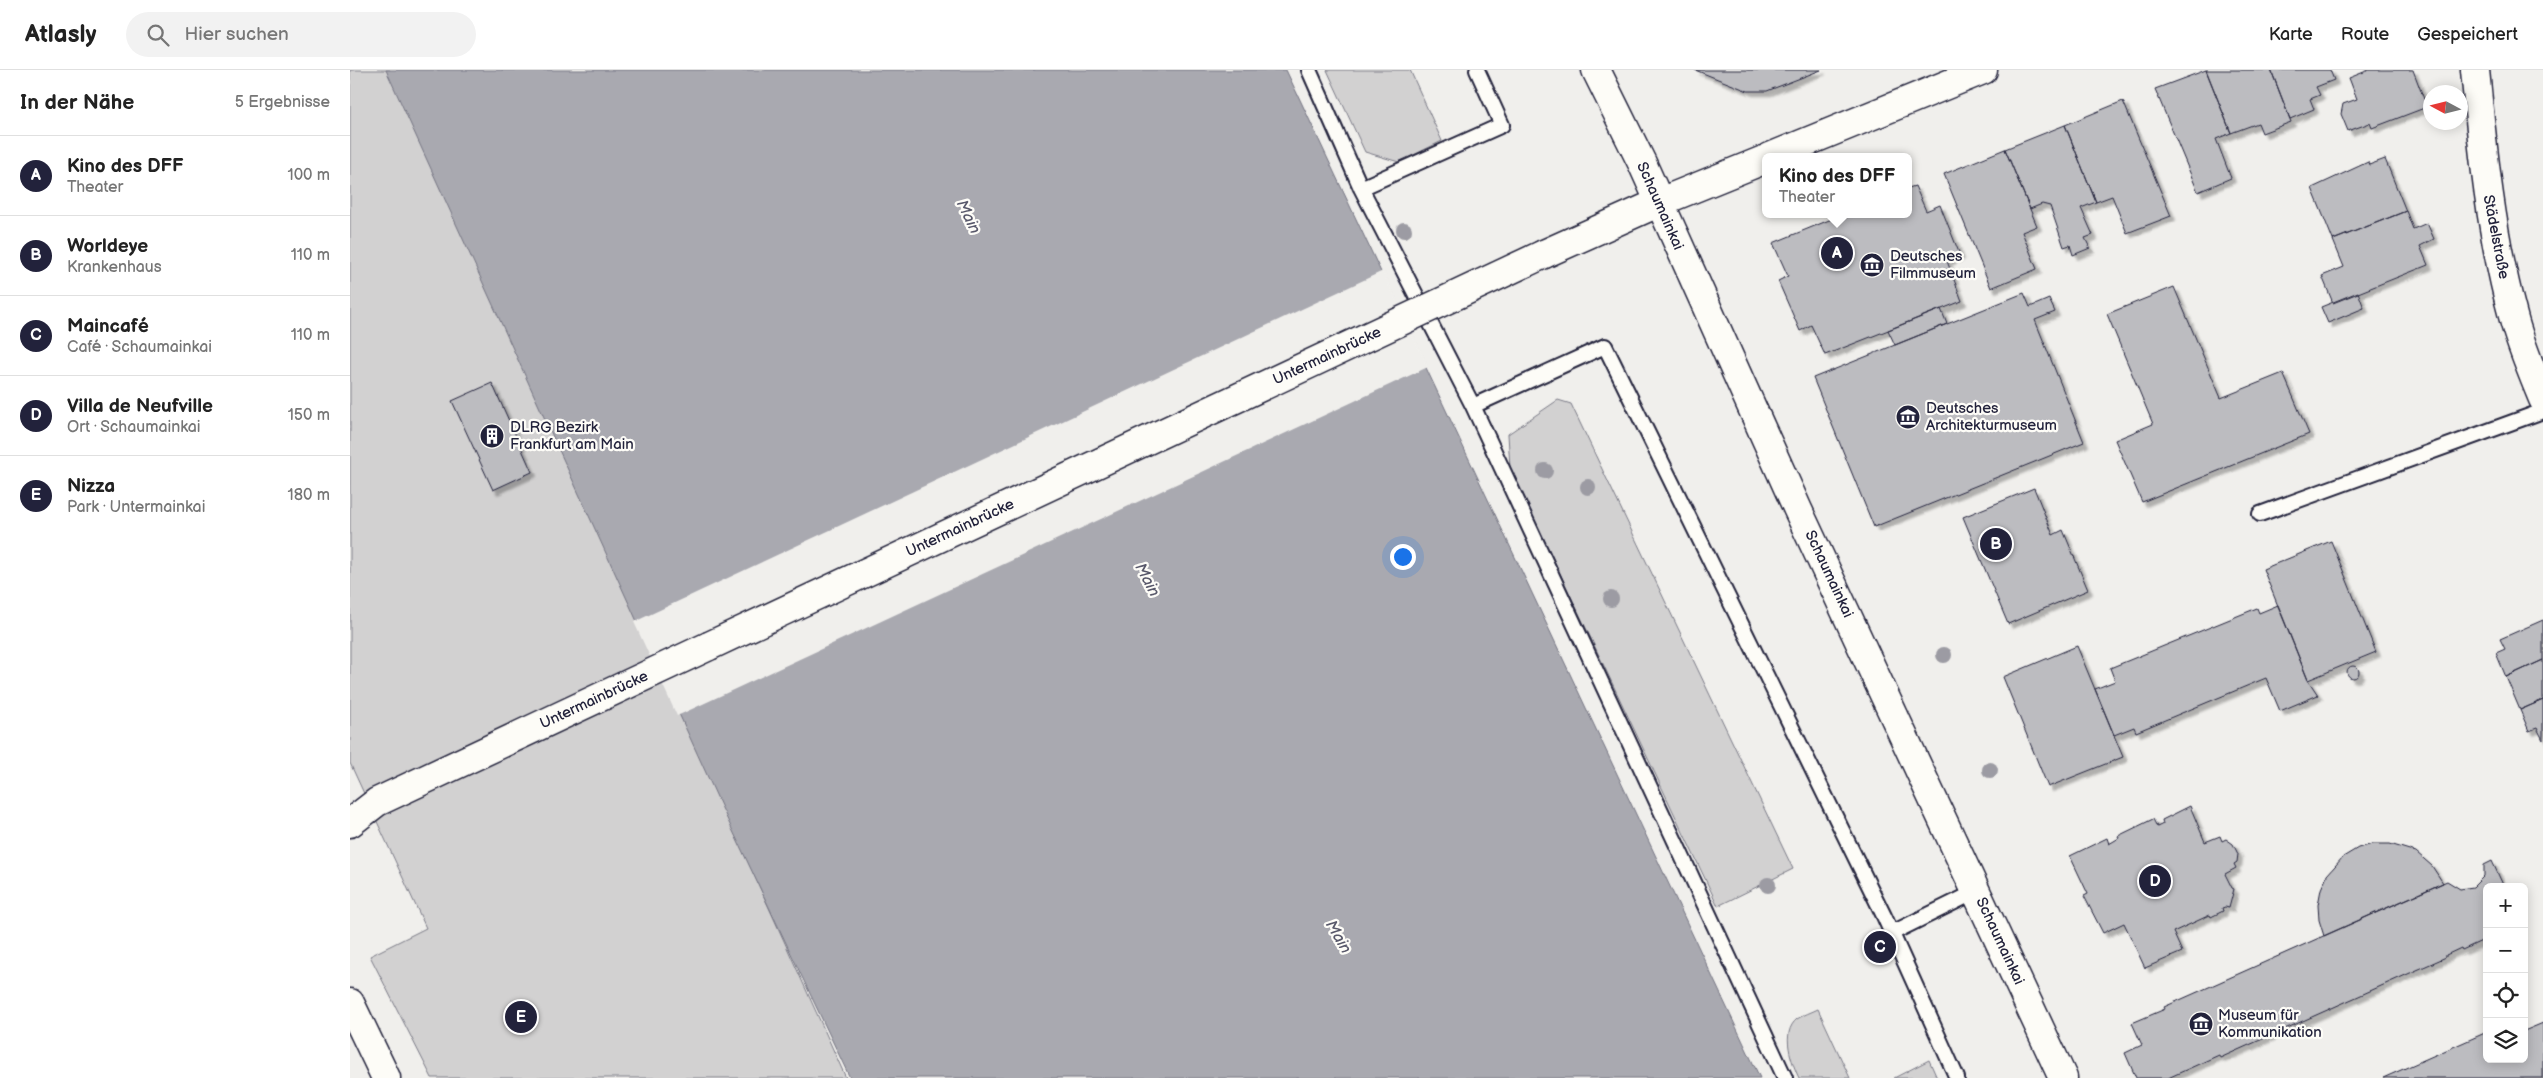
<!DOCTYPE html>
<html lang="de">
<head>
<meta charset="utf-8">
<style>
  body { margin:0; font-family:"Balsamiq Sans",sans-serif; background:#f2f2f2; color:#222 }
  .controls { position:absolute; right:15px; bottom:15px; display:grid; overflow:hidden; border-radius:8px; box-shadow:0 2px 12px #0003 }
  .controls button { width:45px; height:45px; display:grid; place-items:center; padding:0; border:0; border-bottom:1px solid #e0e0e0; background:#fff; color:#222; font:25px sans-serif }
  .compass { position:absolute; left:2073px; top:15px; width:45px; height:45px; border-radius:50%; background:#fff; box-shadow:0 2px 12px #0003; rotate:277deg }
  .you { position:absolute; left:1052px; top:486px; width:18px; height:18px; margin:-12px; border:4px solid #fff; border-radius:50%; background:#1a73e8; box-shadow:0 0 0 8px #1a73e833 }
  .badge { display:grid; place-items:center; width:32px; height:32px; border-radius:50%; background:#22223b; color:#fff; font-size:16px; font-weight:700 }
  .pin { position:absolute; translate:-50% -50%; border:2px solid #fff; box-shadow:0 1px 5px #0006 }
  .popup { position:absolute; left:1412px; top:83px; width:150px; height:65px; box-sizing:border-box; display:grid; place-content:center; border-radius:8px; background:#fff; filter:drop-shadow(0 1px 4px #0005); font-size:16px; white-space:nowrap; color:#767676 }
  .popup b { font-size:19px; color:#222 }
  .popup::after { content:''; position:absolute; left:50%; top:100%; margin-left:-10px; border:10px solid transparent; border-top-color:#fff }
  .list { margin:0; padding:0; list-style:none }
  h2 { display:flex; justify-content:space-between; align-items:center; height:65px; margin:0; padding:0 20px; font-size:21px }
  h2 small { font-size:16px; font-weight:400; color:#767676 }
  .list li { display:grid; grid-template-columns:32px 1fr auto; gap:15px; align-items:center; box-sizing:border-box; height:80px; padding:0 20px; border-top:1px solid #e0e0e0 }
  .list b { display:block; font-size:19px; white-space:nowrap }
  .list p { margin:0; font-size:16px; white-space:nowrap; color:#767676 }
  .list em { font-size:16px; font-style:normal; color:#767676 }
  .icon { flex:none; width:28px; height:28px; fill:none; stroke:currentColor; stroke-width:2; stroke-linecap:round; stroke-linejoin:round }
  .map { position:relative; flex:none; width:2193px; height:1008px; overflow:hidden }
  header { display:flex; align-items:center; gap:30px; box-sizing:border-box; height:70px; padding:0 25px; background:#fff; border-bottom:1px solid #e0e0e0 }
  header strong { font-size:24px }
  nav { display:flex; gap:28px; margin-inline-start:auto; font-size:18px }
  .search { width:350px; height:45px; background:#f2f2f2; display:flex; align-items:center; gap:12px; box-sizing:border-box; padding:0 18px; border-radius:28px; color:#767676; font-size:19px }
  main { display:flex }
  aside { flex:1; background:#fff }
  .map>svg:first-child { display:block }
  .green { fill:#d2d1d1; stroke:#7a7a86 }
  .water { fill:#a9a9b0; stroke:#737381 }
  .pier { fill:#f0efec }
  .building { fill:#bcbcc0; stroke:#22223b; filter:url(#shadow) }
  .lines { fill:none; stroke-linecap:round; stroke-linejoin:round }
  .service-casing { stroke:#22223b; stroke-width:18 }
  .minor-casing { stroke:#22223b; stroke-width:31 }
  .tertiary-casing { stroke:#22223b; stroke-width:31 }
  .secondary-casing { stroke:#22223b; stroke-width:31 }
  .service { stroke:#fdfcf7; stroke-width:14 }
  .minor { stroke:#fdfcf7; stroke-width:28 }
  .tertiary { stroke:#fdfcf7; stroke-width:28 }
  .secondary { stroke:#fdfcf7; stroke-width:28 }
  .secondary-bridge-casing { stroke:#22223b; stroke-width:31; stroke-linecap:butt }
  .secondary-bridge { stroke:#fdfcf7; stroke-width:28 }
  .tree { fill:#9c9ba3 }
  .labels { text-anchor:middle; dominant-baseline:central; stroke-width:4.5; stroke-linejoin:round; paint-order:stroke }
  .street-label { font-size:15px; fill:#22223b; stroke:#fdfcf7 }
  .poi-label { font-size:15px; fill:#22223b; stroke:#fdfcf7; text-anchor:start }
  .water-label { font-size:16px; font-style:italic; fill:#58586a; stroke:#fdfcf7 }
</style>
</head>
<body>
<header>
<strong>Atlasly</strong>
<div class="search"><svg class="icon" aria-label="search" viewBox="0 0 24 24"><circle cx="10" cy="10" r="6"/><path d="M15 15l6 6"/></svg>Hier suchen</div>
<nav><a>Karte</a><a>Route</a><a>Gespeichert</a></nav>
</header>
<main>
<aside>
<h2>In der Nähe<small>5 Ergebnisse</small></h2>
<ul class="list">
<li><span class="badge">A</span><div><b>Kino des DFF</b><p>Theater</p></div><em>100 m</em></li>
<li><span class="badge">B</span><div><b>Worldeye</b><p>Krankenhaus</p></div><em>110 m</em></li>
<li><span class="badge">C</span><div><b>Maincafé</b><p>Café · Schaumainkai</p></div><em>110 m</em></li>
<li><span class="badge">D</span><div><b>Villa de Neufville</b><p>Ort · Schaumainkai</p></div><em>150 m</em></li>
<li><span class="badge">E</span><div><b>Nizza</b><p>Park · Untermainkai</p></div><em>180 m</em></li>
</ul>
</aside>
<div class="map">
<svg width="2193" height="1008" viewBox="0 0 2193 1008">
  <defs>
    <filter id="shadow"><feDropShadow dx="4.5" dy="4.5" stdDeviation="1" flood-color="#0004"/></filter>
  </defs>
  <rect width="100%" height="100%" fill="#f0efec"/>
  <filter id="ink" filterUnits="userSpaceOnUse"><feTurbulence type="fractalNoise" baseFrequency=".02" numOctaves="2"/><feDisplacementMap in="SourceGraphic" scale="10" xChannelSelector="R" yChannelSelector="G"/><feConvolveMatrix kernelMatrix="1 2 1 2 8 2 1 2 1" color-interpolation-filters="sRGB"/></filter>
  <g filter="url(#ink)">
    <path class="green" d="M0 0H40L496 1008H82L20 886 76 858 0 693Z
      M977 0H1060L1092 71 1049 92 1015 82Z
      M1208 330 1221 334 1443 799 1368 836 1160 398 1158 364Z
      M1468 939 1500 1008H1449C1442 993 1430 963 1447 949 1453 945 1462 942 1468 939Z
      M1579 990 1587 1008H1544Z"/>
    <path class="water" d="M36 0H936L1410 1008H500L372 738Z"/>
    <path class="pier" d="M1033 201 1078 297 327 646 284 552Z"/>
    <path class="building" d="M1345 0H1471L1417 21H1398Z
      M1856 0 1881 63 1866 69 1881 108 1848 122 1805 19Z
      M1856 0H1921L1941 52 1912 63 1908 53 1881 63Z
      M1921 0H1980L1984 10 1966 17 1970 25 1960 29 1964 39 1940 49Z
      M2019 0H2063L2077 37 2022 58 2020 53 1998 61 1991 44 1993 34 2007 29 1999 8Z
      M1773 31 1821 146 1777 163 1762 126 1746 132 1715 55Z
      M1715 55 1746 132 1731 138 1743 165 1735 168 1740 178 1723 185 1720 175 1714 177 1700 136 1692 134 1680 139 1655 79Z
      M1655 79 1687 156 1672 162 1687 199 1641 218 1594 104Z
      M2035 89 2056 141 1983 170 1962 118 2018 92 2019 95Z
      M1565 116 1576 141 1590 135 1610 185 1597 191 1612 231 1475 285 1461 255 1450 261 1428 211 1438 206 1423 173 1494 144H1558V118Z
      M2056 141 2063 159 2077 153 2084 169 2070 176 2078 195 1983 233 1972 206 1994 197 1983 170Z
      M1824 217 1871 328 1933 303 1959 364 1792 432 1765 370 1803 354 1757 244Z
      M2008 222 2014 238 1978 253 1971 237Z
      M1674 223 1680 237 1699 229 1705 242 1685 250 1734 372 1524 457 1463 308Z
      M1591 239 1597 254 1545 275 1538 260Z
      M142 313 182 402 143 420 102 331Z
      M1684 418 1703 465 1713 460 1738 520 1658 554 1613 447Z
      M1981 471 2026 582 1958 610 1913 499Z
      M1928 535 1958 610 1968 625 1930 641 1916 608 1786 662 1784 657 1764 665 1745 619 1765 611 1760 598 1907 538 1909 543Z
      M2193 550V590L2156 607 2146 583 2155 579 2150 569Z
      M1727 576 1773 687 1698 717 1653 607Z
      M2193 590V630L2170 640 2156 607Z
      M1997 602a6 6 0 1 1 12 0a6 6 0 1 1-12 0Z
      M2193 630V670L2187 658 2179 661 2170 640Z
      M1840 736 1855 772 1870 766 1872 771 1876 769 1883 774 1888 784 1887 792 1884 794 1886 798 1875 804 1882 818 1884 819 1879 838 1875 837 1872 838 1873 841 1861 847 1860 845 1823 862 1832 882 1795 898 1774 853 1753 863 1734 826 1738 824 1720 786 1757 768 1759 774 1769 768 1768 766 1803 749 1807 757 1813 754 1812 750Z
      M2023 774H2040L2066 782 2082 796 2093 813 1974 866 1969 850 1968 835 1971 819 1977 805 1993 787 2008 778Z
      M2142 791 2154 817H2137V864L2134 865 2136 869 2112 880 2111 878 2096 885V887L1870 988 1869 985 1818 1008H1786L1775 983 1792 975 1782 953 1815 939 1814 937 2097 811 2110 819 2123 817 2134 806V795Z
      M2193 953V1008H2033L2137 962V989H2174V961Z"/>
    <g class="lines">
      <defs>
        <path id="service" d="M959 0 1011 118 1123 336 1435 1008
          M1011 118 1152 55 1127 0
          M1123 336 1255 276 1534 846 1607 1008
          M1910 444 2193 341
          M1542 863 1627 821"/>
        <path id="minor" d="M2125 0C2133 83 2141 165 2163 246 2170 274 2182 302 2193 329"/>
        <path id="tertiary" d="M0 933 36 1008"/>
        <path id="secondary" d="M1246 0 1292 93 1448 440 1713 1008
          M1420 87 1633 0
          M1194 184 1310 132 1416 89
          M0 753 27 732 359 576"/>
      </defs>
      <use href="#service" class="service-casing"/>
      <use href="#minor" class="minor-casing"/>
      <use href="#tertiary" class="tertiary-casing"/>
      <use href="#secondary" class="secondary-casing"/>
      <use href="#service" class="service"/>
      <use href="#minor" class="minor"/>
      <use href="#tertiary" class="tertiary"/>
      <use href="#secondary" class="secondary"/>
      <defs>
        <path id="secondary-bridge" d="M359 576 1194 184"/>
      </defs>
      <use href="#secondary-bridge" class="secondary-bridge-casing"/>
      <use href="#secondary-bridge" class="secondary-bridge"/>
    </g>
    <g class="tree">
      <circle cx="1054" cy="160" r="8"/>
      <circle cx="1195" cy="401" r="8"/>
      <circle cx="1238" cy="417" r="8"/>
      <circle cx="1261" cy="529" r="8"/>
      <circle cx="1594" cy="585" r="8"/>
      <circle cx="1640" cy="700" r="8"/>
      <circle cx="1418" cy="815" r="8"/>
    </g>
  </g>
  <defs>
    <symbol id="museum-disc" viewBox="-11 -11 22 22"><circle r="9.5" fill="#22223b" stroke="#fdfcf7"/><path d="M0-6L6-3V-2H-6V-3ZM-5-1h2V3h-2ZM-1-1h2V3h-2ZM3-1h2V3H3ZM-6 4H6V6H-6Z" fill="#fff"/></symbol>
    <symbol id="building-disc" viewBox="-11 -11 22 22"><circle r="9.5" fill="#22223b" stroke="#fdfcf7"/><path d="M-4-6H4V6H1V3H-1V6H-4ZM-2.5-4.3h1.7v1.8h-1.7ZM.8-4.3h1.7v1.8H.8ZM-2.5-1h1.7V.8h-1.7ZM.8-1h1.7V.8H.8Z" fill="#fff"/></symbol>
  </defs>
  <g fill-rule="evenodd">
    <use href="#museum-disc" x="1508" y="181" width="28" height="28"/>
    <use href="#museum-disc" x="1544" y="333" width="28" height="28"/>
    <use href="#building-disc" x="128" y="352" width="28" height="28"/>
    <use href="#museum-disc" x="1837" y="940" width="28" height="28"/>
  </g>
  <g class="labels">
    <g class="street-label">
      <text transform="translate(1310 136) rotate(66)">Schaumainkai</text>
      <text transform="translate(2146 167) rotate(79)">Städelstraße</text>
      <text transform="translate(977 286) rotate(-25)">Untermainbrücke</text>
      <text transform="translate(610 458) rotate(-25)">Untermainbrücke</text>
      <text transform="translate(1479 504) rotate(65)">Schaumainkai</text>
      <text transform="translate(244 630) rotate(-25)">Untermainbrücke</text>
      <text transform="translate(1650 871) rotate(65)">Schaumainkai</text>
    </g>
    <g class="poi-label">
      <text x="1540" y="186">Deutsches<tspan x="1540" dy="17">Filmmuseum</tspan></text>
      <text x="1576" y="338">Deutsches<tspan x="1576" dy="17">Architekturmuseum</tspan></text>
      <text x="160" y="357">DLRG Bezirk<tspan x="160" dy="17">Frankfurt am Main</tspan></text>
      <text x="1868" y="945">Museum für<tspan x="1868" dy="17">Kommunikation</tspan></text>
    </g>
    <g class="water-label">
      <text transform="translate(618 147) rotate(64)">Main</text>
      <text transform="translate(797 510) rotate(62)">Main</text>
      <text transform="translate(988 867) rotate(60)">Main</text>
    </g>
  </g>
</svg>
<div class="controls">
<button>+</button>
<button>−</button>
<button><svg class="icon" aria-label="locate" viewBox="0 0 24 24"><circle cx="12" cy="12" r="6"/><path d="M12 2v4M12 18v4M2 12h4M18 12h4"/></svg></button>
<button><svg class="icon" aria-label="layers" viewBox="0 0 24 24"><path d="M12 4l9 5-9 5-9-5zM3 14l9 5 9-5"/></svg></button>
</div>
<svg class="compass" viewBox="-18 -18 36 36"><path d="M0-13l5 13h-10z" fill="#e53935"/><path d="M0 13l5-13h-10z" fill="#767676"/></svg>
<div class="you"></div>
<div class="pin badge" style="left:1487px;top:183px">A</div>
<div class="popup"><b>Kino des DFF</b>Theater</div>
<div class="pin badge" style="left:1646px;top:474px">B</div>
<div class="pin badge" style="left:1530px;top:877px">C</div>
<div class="pin badge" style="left:1805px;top:811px">D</div>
<div class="pin badge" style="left:171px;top:947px">E</div>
</div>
</main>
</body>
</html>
